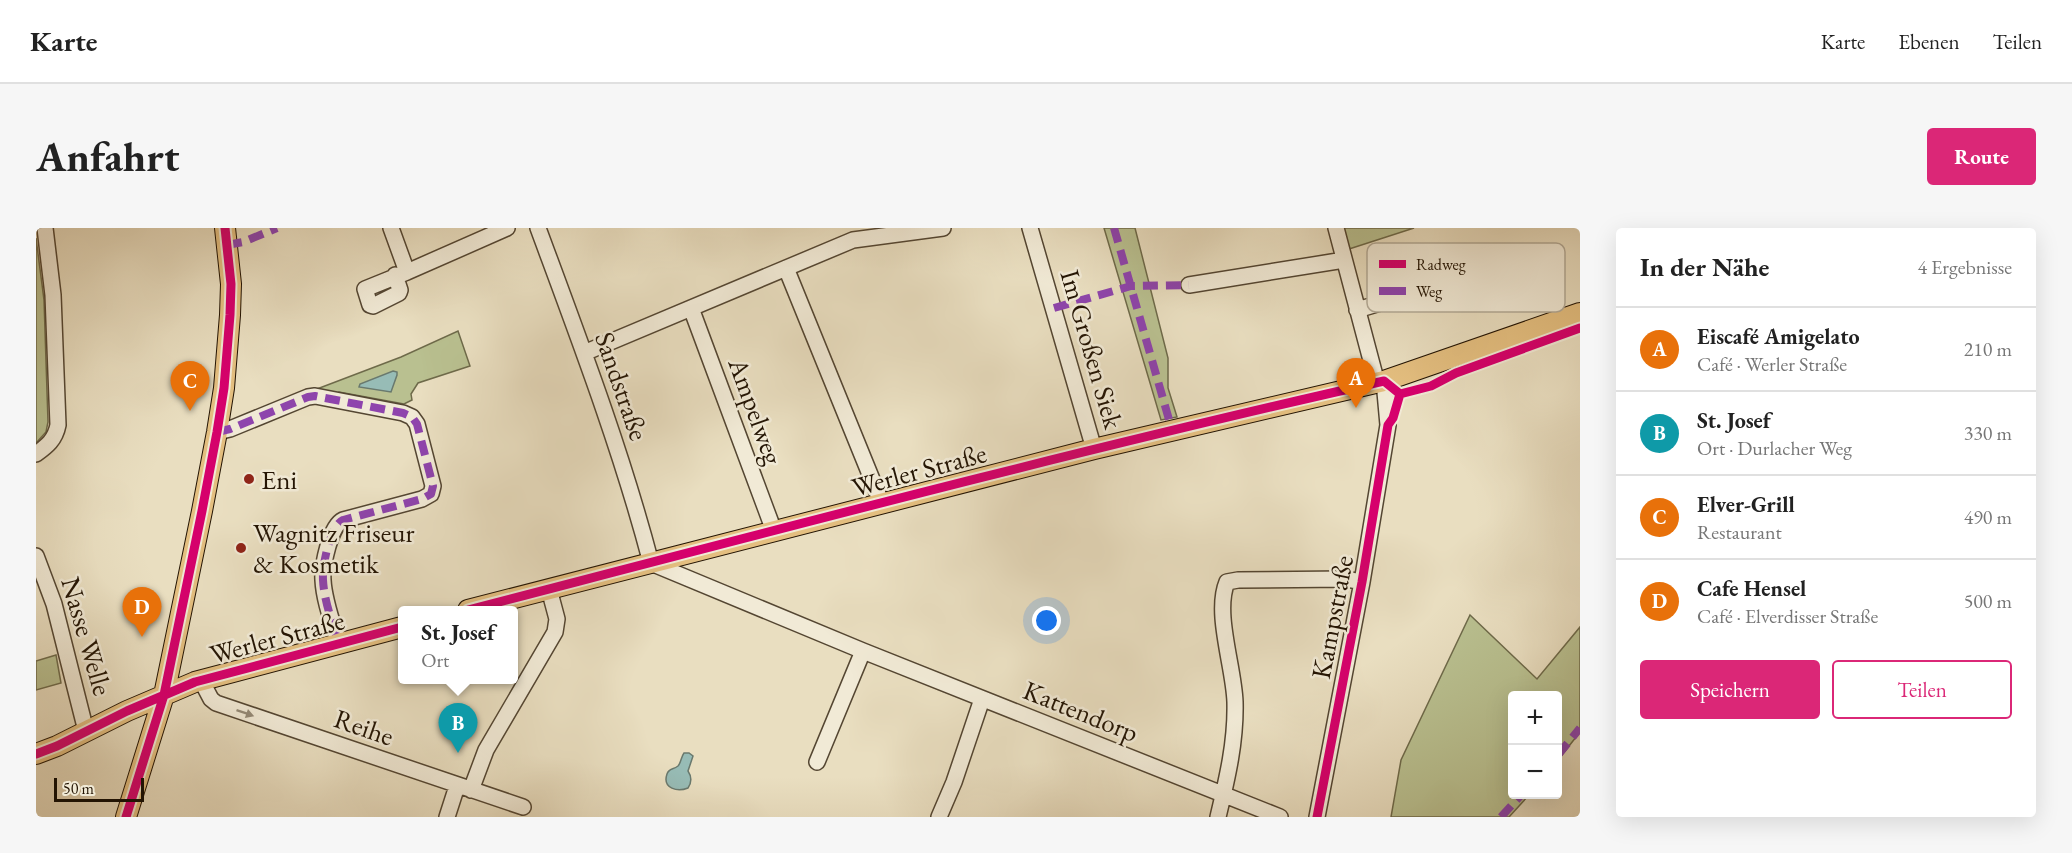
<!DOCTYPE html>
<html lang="de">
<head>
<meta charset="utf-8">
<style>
  body { margin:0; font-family:"EB Garamond",serif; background:#f6f6f6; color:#222 }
  .controls { position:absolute; right:18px; bottom:18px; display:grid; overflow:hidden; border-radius:6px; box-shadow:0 6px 24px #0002 }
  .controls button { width:54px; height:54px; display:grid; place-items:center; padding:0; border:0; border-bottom:2px solid #e0e0e0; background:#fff; color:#222; font:30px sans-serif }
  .scale { position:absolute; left:18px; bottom:15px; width:90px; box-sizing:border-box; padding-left:6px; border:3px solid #231403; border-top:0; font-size:16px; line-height:21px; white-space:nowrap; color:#231403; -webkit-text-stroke:4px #f1ead6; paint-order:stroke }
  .you { position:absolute; left:1011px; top:393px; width:21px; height:21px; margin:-15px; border:4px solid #fff; border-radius:50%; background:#1a73e8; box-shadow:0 0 0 9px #1a73e833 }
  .badge { display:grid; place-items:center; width:39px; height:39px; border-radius:50%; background:#db2777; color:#fff; font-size:20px; font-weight:700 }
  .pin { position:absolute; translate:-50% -50px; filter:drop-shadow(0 2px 3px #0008) }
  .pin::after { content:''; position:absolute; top:32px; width:21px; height:18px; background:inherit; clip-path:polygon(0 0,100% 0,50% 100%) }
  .popup { position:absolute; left:362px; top:378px; width:120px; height:78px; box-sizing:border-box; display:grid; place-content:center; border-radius:6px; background:#fff; filter:drop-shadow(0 2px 4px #0005); font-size:20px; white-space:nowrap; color:#767676 }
  .popup b { font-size:22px; color:#222 }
  .popup::after { content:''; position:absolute; left:50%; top:100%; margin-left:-12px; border:12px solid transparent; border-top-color:#fff }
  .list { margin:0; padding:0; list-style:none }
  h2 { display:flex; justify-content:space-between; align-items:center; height:78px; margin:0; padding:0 24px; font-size:26px }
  h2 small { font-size:20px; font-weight:400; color:#767676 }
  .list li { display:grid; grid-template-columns:39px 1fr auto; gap:18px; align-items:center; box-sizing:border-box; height:84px; padding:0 24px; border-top:2px solid #e0e0e0 }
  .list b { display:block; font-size:22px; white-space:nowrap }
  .list p { margin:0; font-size:20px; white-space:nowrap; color:#767676 }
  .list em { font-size:20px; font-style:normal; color:#767676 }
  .actions { display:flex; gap:12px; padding:18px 24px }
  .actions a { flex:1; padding:14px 0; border:2px solid #db2777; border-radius:6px; text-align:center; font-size:21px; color:#db2777 }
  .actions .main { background:#db2777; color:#fff }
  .map { position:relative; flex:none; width:1544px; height:589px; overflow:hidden; border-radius:6px }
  header { display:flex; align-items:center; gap:36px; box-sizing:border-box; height:84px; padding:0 30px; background:#fff; border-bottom:2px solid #e0e0e0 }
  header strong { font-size:28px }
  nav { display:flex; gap:33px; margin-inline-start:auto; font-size:21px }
  .intro { display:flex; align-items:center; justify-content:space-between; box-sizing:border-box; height:144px; padding:0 36px }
  h1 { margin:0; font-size:42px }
  .button { padding:15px 27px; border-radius:6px; background:#db2777; color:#fff; font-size:21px; font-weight:700 }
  main { display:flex; gap:36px; padding:0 36px }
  aside { flex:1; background:#fff; border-radius:6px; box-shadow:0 6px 24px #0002 }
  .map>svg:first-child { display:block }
  .green { fill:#b9c090; stroke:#6e6a4a; stroke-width:1.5 }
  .water { fill:#97bcb6; stroke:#69796e; stroke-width:1.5 }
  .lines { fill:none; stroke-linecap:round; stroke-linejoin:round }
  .minor-casing { stroke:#544632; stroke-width:18 }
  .major-casing { stroke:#231403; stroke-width:22 }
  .minor { stroke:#f1ead6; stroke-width:15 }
  .major { stroke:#e4bf80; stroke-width:20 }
  .quiet { stroke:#8e44ad; stroke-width:8; stroke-dasharray:15 8; stroke-linecap:butt }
  .cycleway-casing { stroke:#f1ead6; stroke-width:13 }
  .cycleway { stroke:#d6006c; stroke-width:9 }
  .oneway { fill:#948a77 }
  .poi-dot { fill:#8f2418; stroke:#f1ead6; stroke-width:2 }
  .labels { text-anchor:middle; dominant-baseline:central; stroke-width:5; stroke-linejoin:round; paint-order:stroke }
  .street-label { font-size:27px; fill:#231403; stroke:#f1ead6 }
  .poi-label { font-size:27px; fill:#231403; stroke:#f1ead6; text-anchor:start }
  .key { fill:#f1ead6; stroke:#b3aa97; stroke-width:1.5 }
  .key-label { font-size:16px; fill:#231403 }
</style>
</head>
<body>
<header>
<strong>Karte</strong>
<nav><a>Karte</a><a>Ebenen</a><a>Teilen</a></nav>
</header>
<div class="intro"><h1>Anfahrt</h1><a class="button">Route</a></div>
<main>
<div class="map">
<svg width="1544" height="589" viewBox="0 0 1544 589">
  <rect width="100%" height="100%" fill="#e9dec0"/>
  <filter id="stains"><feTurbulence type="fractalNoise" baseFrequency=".00333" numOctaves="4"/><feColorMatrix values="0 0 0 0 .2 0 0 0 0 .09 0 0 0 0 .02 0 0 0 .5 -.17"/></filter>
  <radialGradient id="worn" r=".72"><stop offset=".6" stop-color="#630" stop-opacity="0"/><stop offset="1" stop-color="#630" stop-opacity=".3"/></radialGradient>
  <path class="green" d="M1068 0H1099L1132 130V160L1141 189 1125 192Z
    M1305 0H1378L1310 22Z
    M0 10 8 72 12 194 10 204 0 215Z
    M422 103 434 138 382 155 375 166 376 172 368 176 303 164 297 168 273 164 365 129Z
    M1434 387 1501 451 1544 399V504L1522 532V467H1476V566L1493 567 1473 589H1355L1365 532Z
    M20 427 25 455 0 462V433Z"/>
  <path class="water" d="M357 143 361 144V147L355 164 323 159 324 156Z
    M648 525H653L657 528 652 543C656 549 656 554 652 560 642 564 626 561 631 546 633 540 637 542 642 538 645 535 645 529 648 525Z"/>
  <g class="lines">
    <defs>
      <path id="minor" d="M355 0 371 44
        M502 0C543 111 585 221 615 335L827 423 1244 589
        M994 0 1058 221
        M1300 0 1341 155
        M750 40 846 276
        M359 47 364 62 363 65 337 78 334 77 329 61 371 44 471 0
        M1153 57 1308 32
        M655 80 738 303
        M1321 82 1468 38
        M548 125 817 12 907 0
        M181 204 194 201 272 169 279 168 367 185 376 189 381 196 397 258 395 266 386 271 307 292C294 298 286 338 287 352 288 373 297 396 303 416
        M0 226C11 218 19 212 22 197L17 67 9 0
        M0 328 18 376 50 503
        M165 452 175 471 180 475 487 579
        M781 534 827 423
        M435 562 450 522 519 404 521 391 513 361
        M411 589 421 558
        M903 589 918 554 946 471
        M1182 589C1191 551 1200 514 1199 474 1198 439 1178 385 1191 354L1202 352 1310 351 1326 354
        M1281 589 1326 354 1352 197 1348 153"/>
      <path id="major" d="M432 382 1058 221 1348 153 1544 85
        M0 526 21 518 91 483 159 454 366 399
        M90 589 128 467 166 283 181 204 188 160 194 87 195 56 189 0"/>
    </defs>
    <use href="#minor" class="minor-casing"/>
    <use href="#major" class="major-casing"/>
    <use href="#minor" class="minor"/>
    <use href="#major" class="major"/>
    <path class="quiet" d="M1078 0 1136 202
      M191 17 207 14 241 0
      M1018 80 1095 58 1153 57
      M181 204 194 201 272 169 279 168 367 185 376 189 381 196 397 258 395 266 386 271 307 292C294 298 286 338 287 352 288 373 297 396 303 416
      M1522 527 1544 500
      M1465 589 1486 566"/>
    <defs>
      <path id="cycleway" d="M1364 166 1395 158 1420 145 1544 100
        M432 382C736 303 1041 222 1348 153L1364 166
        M0 526 21 518 91 483 159 454 366 399
        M90 589 128 467 166 283 181 204 188 160 194 87 195 56 189 0
        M1281 589 1326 354 1352 197 1357 190 1364 166"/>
    </defs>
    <use href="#cycleway" class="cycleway-casing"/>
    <use href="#cycleway" class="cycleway"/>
  </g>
  <defs><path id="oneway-solid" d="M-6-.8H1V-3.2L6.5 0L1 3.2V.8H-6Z" transform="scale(1.5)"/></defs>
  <use class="oneway" href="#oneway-solid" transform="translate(209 485) rotate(19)"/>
  <g class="poi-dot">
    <circle cx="213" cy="251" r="6"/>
    <circle cx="205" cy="320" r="6"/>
  </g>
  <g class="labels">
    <g class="street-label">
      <text transform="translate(1056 121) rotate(74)">Im Großen Siek</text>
      <text transform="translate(586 158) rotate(71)">Sandstraße</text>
      <text transform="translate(720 183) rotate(70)">Ampelweg</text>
      <text transform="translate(883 242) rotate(-15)">Werler Straße</text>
      <text transform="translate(1296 389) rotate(-79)">Kampstraße</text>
      <text transform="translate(51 408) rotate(74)">Nasse Welle</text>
      <text transform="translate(241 409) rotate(-15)">Werler Straße</text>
      <text transform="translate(1045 483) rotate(22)">Kattendorp</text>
      <text transform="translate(328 499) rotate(19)">Reihe</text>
    </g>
    <g class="poi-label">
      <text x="225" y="251">Eni</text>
      <text x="217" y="304">Wagnitz Friseur<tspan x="217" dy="31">&amp; Kosmetik</tspan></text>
    </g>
  </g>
  <rect x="1331" y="15" width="198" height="69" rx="9" class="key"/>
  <rect x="1343" y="32" width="27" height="8" fill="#d6006c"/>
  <rect x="1343" y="59" width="27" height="8" fill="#8e44ad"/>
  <g class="key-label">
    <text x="1380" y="42">Radweg</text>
    <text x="1380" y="69">Weg</text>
  </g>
  <rect width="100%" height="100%" filter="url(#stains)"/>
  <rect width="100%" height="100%" fill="url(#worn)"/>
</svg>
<div class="controls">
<button>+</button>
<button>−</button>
</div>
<div class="scale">50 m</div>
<div class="you"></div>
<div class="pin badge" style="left:1320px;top:180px;background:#e8710a">A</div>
<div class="pin badge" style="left:422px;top:525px;background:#0f9aa8">B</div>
<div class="popup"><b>St. Josef</b>Ort</div>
<div class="pin badge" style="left:154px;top:183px;background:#e8710a">C</div>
<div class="pin badge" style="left:106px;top:409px;background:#e8710a">D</div>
</div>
<aside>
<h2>In der Nähe<small>4 Ergebnisse</small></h2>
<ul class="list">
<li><span class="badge" style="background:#e8710a">A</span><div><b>Eiscafé Amigelato</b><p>Café · Werler Straße</p></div><em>210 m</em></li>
<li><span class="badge" style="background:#0f9aa8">B</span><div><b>St. Josef</b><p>Ort · Durlacher Weg</p></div><em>330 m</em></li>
<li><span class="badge" style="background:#e8710a">C</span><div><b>Elver-Grill</b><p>Restaurant</p></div><em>490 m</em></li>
<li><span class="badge" style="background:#e8710a">D</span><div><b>Cafe Hensel</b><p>Café · Elverdisser Straße</p></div><em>500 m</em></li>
</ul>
<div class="actions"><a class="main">Speichern</a><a>Teilen</a></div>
</aside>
</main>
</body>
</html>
